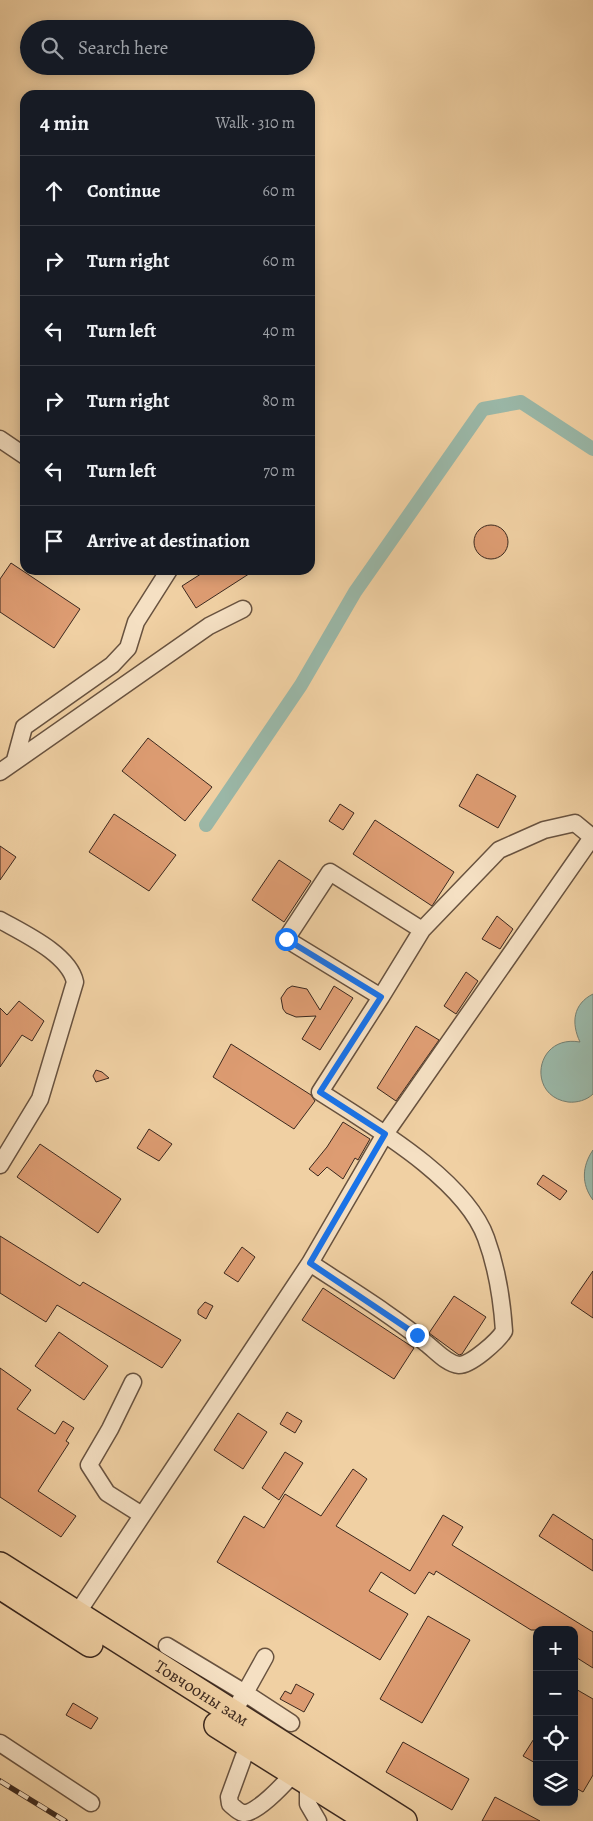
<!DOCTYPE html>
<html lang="en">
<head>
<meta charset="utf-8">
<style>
  body { margin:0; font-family:Alegreya,serif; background:#242831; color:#f1f3f6 }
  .controls { position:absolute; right:15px; bottom:15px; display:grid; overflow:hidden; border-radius:10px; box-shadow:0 2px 12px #0003 }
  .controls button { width:45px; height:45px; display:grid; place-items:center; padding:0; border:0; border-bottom:1px solid #363941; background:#171b24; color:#f1f3f6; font:25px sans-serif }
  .stop { position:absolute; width:15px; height:15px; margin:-11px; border:4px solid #1a73e8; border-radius:50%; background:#fff }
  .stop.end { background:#1a73e8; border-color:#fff; box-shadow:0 1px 5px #0008 }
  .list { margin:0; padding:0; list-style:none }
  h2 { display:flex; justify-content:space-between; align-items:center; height:65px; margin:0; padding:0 20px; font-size:21px }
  h2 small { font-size:16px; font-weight:400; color:#9ea1a6 }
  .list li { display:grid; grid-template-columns:32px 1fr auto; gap:15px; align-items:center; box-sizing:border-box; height:70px; padding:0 20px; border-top:1px solid #363941 }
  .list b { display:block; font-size:19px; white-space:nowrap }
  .list em { font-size:16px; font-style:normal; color:#9ea1a6 }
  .icon { flex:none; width:28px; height:28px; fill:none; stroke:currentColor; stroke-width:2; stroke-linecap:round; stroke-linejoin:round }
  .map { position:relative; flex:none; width:593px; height:1821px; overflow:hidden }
  .search { position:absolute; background:#171b24; box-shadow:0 2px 12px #0003; left:20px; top:20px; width:295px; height:55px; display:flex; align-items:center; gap:12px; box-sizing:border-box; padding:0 18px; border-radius:28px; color:#9ea1a6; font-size:19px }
  .panel { position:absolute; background:#171b24; box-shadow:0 2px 12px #0003; left:20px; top:90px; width:295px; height:485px; border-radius:15px }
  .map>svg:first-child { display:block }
  .water { fill:#9ab7a7; stroke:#747e70 }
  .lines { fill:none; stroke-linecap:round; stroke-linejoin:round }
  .canal { stroke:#9ab7a7; stroke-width:14 }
  .building { fill:#dd9c72; stroke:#3b281e }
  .minor-casing { stroke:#68523f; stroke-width:19 }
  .highway-casing { stroke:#3b281e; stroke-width:28 }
  .minor { stroke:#f5e0c3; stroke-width:16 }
  .highway { stroke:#f0d0a3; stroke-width:25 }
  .rail-casing { stroke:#3b281e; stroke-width:5.5 }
  .rail { stroke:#f5e0c3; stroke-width:4; stroke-dasharray:11; stroke-linecap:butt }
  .route { stroke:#1a73e8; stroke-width:6 }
  .labels { text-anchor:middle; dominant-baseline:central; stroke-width:4; stroke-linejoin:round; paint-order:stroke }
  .street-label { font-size:18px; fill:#3b281e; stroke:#f5e0c3 }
</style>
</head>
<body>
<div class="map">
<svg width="593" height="1821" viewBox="0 0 593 1821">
  <rect width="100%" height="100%" fill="#f0d0a3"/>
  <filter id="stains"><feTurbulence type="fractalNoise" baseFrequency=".004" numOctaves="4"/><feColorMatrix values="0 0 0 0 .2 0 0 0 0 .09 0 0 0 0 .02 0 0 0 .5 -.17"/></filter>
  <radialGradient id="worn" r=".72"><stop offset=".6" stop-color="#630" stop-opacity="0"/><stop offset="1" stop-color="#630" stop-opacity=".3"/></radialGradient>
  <path class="water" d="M593 994V1094C587 1100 577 1103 568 1102 526 1096 535 1034 580 1042 571 1023 573 1004 593 994Z
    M593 1150V1200C581 1184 582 1166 593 1150Z"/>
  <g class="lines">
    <path class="canal" d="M206 825 301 685 355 592 483 409 521 402 593 449"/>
  </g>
  <path class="building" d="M474 542a17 17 0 1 1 34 0a17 17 0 1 1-34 0Z
    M11 563 80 609 54 648 0 612V579Z
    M207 570H255L196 608 182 586Z
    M148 738 212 787 185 821 122 771Z
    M477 774 516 796 498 828 459 806Z
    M340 804 354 813 343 830 329 821Z
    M114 814 176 855 149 891 89 852Z
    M375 820 454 872 432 906 353 854Z
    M0 846 16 857 0 880Z
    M279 860 311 881 284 922 252 900Z
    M497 916 513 929 500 949 482 939Z
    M466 972 478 981 456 1014 444 1006Z
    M292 986 307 989 320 1010 334 986 353 998 320 1050 302 1039 316 1016 296 1017 286 1013 283 1009 281 998 287 989Z
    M19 1001 44 1021 32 1041 22 1035 0 1067V1008L7 1015Z
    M416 1026 439 1040 396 1101 377 1088Z
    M231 1044 311 1095 315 1101 294 1129 213 1077Z
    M96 1070 102 1072 109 1078 96 1082 93 1076Z
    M343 1122 370 1139 358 1160 355 1158 343 1179 327 1167 318 1176 309 1169 327 1147Z
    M149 1129 172 1144 159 1161 137 1148Z
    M40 1144 121 1199 98 1233 17 1177Z
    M543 1175 567 1191 560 1200 537 1184Z
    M0 1236 80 1286 83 1282 181 1340 162 1368 57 1305 46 1322 0 1293Z
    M242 1247 255 1257 238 1282 224 1273Z
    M593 1271V1318L571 1303Z
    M323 1288 414 1348 394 1379 302 1320Z
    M454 1296 486 1317 462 1354 459 1355 429 1333Z
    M205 1302 213 1306 206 1319 198 1314V1310Z
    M59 1332 108 1366 84 1400 35 1366Z
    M0 1368 31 1390 17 1409 55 1434 63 1421 74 1428 66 1441 69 1443 38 1491 76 1516 61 1537 0 1497Z
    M287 1412 302 1421 295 1433 280 1424Z
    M238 1413 267 1432 243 1469 214 1450Z
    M285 1452 303 1463 279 1500 262 1488Z
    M353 1469 367 1479 336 1526 410 1571 443 1515 463 1527 452 1545 593 1632V1668L574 1656V1630H531L436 1571 434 1575 429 1572 415 1594 381 1572 369 1591 408 1614 380 1660 217 1562 244 1516 264 1528 285 1494 321 1516Z
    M553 1514 593 1540V1571L539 1536Z
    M428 1616 470 1640 422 1723 380 1699Z
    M296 1684 314 1694 304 1712 280 1699 285 1691 291 1694Z
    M574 1688 593 1699V1775L583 1792 574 1787Z
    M73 1703 98 1718 91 1729 66 1715Z
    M537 1734V1764L523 1756Z
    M403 1742 469 1779 452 1810 386 1772Z
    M495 1797 540 1821H482Z"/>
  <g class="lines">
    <defs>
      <path id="minor" d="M0 439 25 456
        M15 760 24 727 112 665 128 648 136 622 169 570
        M0 772 209 626 243 609
        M0 920C23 933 69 954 75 982L40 1099 0 1165
        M422 930 499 850 544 830 575 823 592 837
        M310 1263C349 1289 391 1314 427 1344 436 1351 447 1364 459 1365 471 1365 498 1341 504 1331 502 1300 497 1268 486 1238 465 1179 371 1125 320 1092L381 997 286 939 330 872 422 930 381 997
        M133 1382 110 1429 89 1465 107 1493 142 1515
        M76 1615 310 1263 385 1134 593 836
        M167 1646 245 1693 265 1657
        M240 1701 245 1693 291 1723
        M0 1743 91 1803
        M248 1745 229 1797 230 1804C234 1807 238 1812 243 1813 256 1815 285 1783 293 1774
        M308 1783V1804L318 1821"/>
      <g id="highway">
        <path id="s1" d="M0 1565 404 1821"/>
        <path d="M0 1586 90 1644"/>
        <path d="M217 1725 370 1821"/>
      </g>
    </defs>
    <use href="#minor" class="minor-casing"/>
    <use href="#highway" class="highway-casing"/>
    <use href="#minor" class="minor"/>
    <use href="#highway" class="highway"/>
    <defs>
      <path id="rail" d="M0 1781 65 1821"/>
    </defs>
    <use href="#rail" class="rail-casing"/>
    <use href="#rail" class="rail"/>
  </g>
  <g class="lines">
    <path class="route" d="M286 939 381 997 320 1092 385 1134 310 1263 417 1335"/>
  </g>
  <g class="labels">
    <g class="street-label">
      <text stroke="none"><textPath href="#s1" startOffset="239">Товчооны зам</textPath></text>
    </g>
  </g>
  <rect width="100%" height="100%" filter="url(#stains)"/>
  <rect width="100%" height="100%" fill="url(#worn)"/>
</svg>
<div class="controls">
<button>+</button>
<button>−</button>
<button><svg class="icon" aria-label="locate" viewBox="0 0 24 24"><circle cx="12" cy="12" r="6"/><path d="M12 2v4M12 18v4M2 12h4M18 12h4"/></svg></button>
<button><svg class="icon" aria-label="layers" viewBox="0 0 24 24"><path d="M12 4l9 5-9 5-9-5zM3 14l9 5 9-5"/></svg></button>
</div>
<div class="stop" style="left:286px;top:939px"></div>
<div class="stop end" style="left:417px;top:1335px"></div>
<div class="search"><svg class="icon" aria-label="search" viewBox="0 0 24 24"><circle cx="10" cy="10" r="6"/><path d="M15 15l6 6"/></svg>Search here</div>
<section class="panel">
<h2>4 min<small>Walk · 310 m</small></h2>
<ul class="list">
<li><svg class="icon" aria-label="ahead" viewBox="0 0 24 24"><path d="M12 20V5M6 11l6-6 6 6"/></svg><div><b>Continue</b></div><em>60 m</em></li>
<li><svg class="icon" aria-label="right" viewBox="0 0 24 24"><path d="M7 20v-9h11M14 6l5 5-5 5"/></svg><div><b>Turn right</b></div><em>60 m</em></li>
<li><svg class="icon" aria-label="left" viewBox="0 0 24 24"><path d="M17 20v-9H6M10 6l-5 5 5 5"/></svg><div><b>Turn left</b></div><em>40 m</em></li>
<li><svg class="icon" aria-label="right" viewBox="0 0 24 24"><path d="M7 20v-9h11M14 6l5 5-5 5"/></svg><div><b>Turn right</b></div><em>80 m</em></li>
<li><svg class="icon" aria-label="left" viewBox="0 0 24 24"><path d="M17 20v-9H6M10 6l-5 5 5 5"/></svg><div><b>Turn left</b></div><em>70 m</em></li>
<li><svg class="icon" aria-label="arrive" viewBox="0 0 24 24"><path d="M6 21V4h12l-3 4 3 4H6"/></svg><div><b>Arrive at destination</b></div></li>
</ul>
</section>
</div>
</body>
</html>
